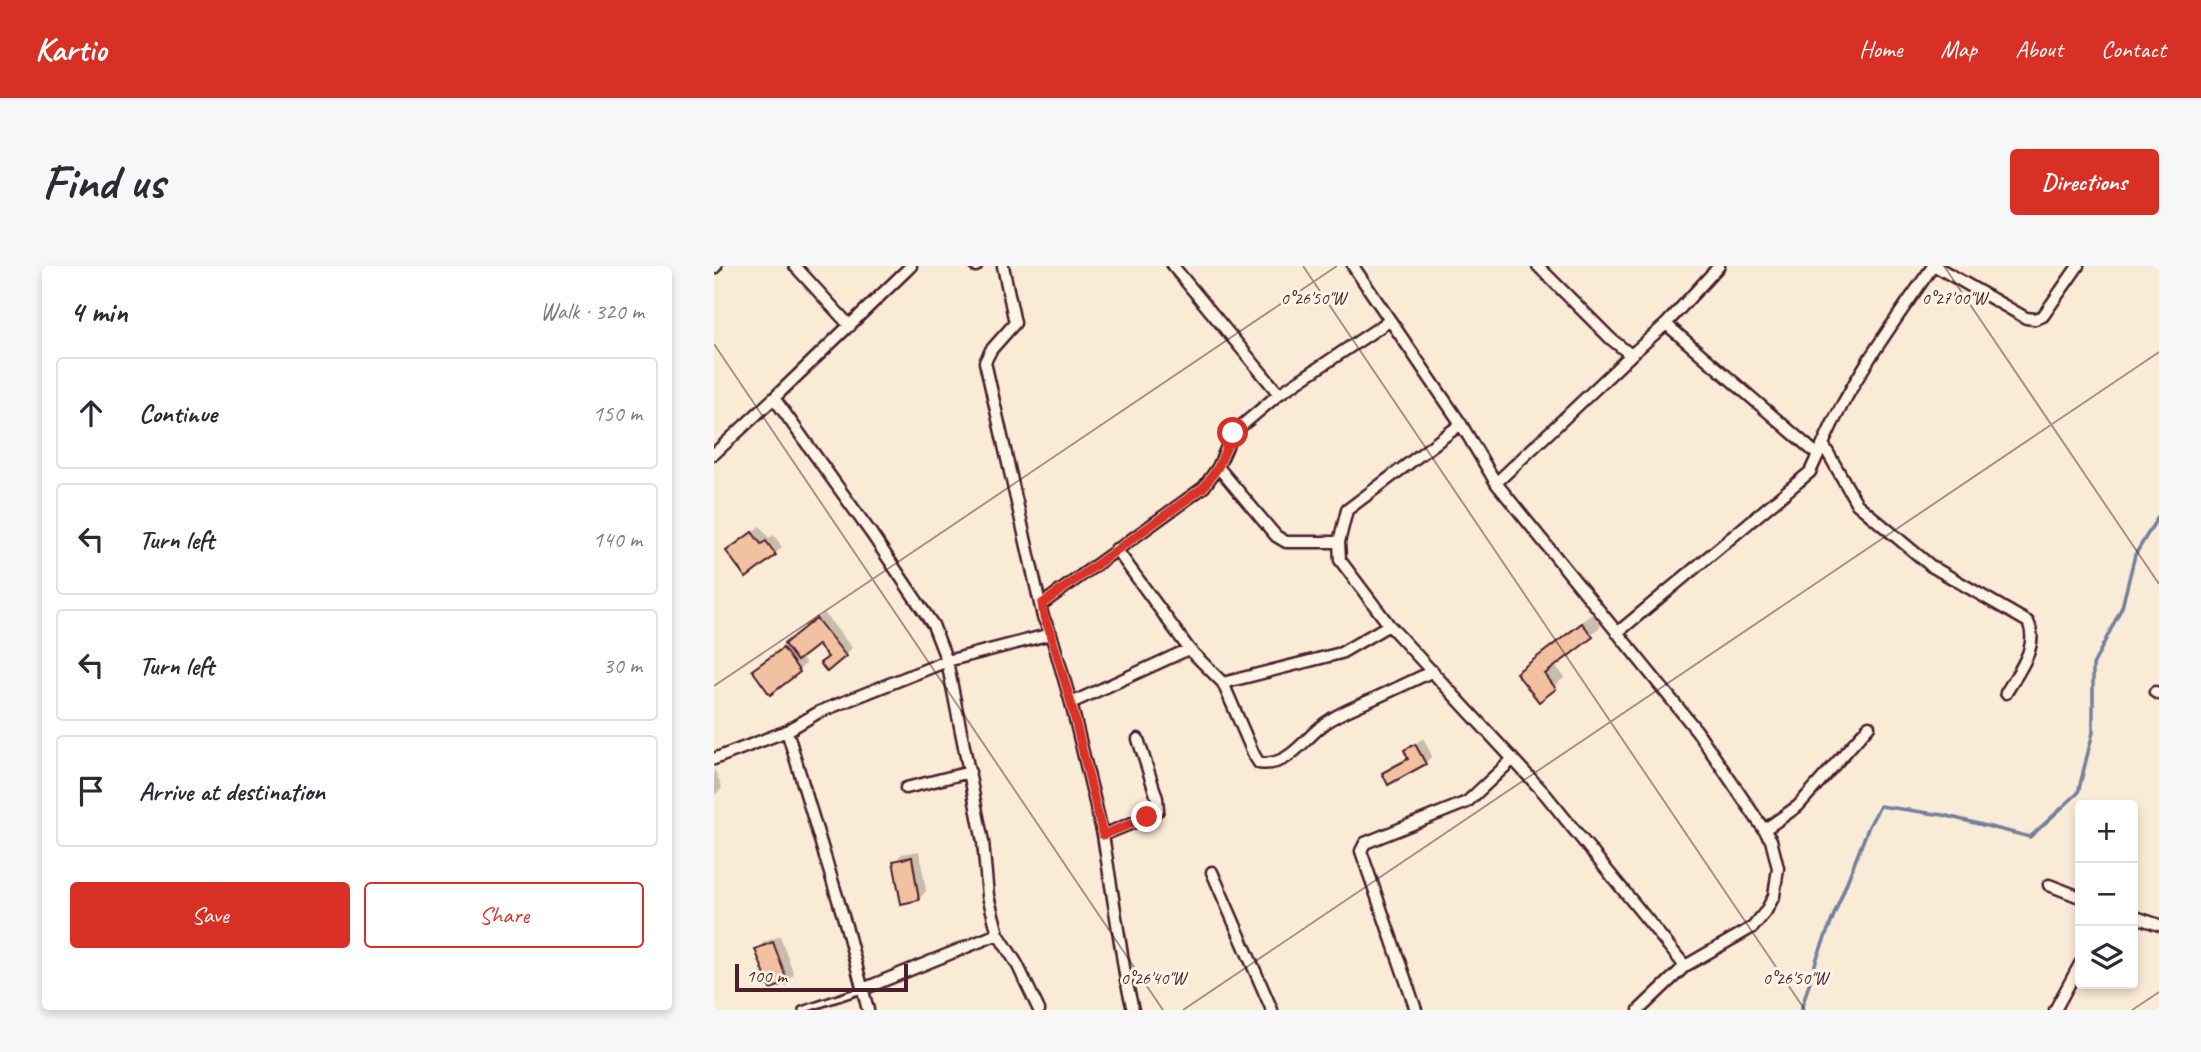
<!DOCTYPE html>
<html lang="en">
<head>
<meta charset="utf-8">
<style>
  body { margin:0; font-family:Caveat,sans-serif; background:#f7f7f7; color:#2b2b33 }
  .controls { position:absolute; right:21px; bottom:21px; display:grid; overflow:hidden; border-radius:7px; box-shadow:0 4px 10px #0003 }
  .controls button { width:63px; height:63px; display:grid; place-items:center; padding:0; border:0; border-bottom:2px solid #e1e1e2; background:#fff; color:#2b2b33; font:35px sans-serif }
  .scale { position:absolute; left:21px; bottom:18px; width:173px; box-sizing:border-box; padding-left:7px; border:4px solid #4a1f2b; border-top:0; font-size:19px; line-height:24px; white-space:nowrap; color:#4a1f2b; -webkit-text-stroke:5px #fcf5e5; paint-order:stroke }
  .stop { position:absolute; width:21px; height:21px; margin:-16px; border:5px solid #d93025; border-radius:50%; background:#fff }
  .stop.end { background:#d93025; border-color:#fff; box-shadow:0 2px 7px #0008 }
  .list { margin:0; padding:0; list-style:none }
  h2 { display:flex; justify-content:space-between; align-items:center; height:91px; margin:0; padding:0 28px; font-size:30px }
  h2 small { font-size:23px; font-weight:400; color:#7c7c81 }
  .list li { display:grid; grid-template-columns:46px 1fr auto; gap:21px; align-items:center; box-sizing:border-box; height:112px; margin:0 14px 14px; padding:0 14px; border:2px solid #e1e1e2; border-radius:7px }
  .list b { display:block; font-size:26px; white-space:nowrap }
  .list em { font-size:23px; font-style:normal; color:#7c7c81 }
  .actions { display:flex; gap:14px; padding:21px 28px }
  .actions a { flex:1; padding:16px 0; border:2px solid #d93025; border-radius:7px; text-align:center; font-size:24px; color:#d93025 }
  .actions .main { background:#d93025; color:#fff }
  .icon { flex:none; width:38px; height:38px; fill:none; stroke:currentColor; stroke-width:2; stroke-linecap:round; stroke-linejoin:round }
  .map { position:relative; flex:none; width:1445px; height:744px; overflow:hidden; border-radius:7px }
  header { display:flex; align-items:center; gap:42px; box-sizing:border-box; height:98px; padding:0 35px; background:#d93025; color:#fff }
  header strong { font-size:33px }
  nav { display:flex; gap:38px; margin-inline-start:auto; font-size:24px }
  .intro { display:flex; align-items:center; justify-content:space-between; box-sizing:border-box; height:168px; padding:0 42px }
  h1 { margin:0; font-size:49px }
  .button { padding:18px 32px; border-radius:7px; background:#d93025; color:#fff; font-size:24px; font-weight:700 }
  main { display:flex; gap:42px; padding:0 42px }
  aside { flex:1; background:#fff; border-radius:7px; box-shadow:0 4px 10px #0003 }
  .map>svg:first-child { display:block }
  .shadow { fill:#0003 }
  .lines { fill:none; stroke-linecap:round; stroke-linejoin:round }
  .stream { stroke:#72809e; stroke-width:3.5 }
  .building { fill:#f1c1a1; stroke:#4a1f2b; stroke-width:2 }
  .lane-casing { stroke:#4a1f2b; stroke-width:10 }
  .street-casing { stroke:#4a1f2b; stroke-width:15 }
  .lane { stroke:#fcf5e5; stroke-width:5 }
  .street { stroke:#fcf5e5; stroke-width:10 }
  .route { stroke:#d93025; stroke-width:9 }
  .ticks { fill:none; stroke:#4a1f2b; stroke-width:2; stroke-opacity:0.45 }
  .ticks-label { font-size:18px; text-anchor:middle; fill:#4a1f2b; stroke:#fcf5e5; stroke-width:6; stroke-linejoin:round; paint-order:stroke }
</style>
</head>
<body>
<header>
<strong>Kartio</strong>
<nav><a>Home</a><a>Map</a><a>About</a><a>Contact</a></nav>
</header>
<div class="intro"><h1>Find us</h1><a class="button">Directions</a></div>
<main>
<aside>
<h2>4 min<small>Walk · 320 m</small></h2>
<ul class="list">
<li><svg class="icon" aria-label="ahead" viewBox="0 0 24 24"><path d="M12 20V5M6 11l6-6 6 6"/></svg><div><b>Continue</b></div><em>150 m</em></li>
<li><svg class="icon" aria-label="left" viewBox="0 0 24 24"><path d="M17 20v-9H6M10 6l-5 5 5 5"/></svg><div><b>Turn left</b></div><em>140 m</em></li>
<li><svg class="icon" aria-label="left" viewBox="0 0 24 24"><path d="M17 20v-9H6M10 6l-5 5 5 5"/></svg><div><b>Turn left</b></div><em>30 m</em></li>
<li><svg class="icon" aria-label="arrive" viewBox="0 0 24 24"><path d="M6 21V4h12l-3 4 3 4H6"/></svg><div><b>Arrive at destination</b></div></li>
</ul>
<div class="actions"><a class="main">Save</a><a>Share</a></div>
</aside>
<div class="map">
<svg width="1445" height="744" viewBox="0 0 1445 744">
  <rect width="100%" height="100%" fill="#faebd7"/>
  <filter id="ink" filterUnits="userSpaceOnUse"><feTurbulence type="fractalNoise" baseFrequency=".0143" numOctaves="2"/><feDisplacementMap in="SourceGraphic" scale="14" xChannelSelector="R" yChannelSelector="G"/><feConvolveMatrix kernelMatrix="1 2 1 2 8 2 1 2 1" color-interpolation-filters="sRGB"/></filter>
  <g filter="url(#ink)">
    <path class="shadow" d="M46 260 55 272 60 269 68 281 61 288 14 285Z
      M110 347 138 382 131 389 115 390 104 376 87 390 92 398 56 426 40 404Z
      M878 348 887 360 840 398 851 411 825 433 805 407 814 397Z
      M709 472 718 490 711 497 670 508 677 500 695 491 692 485Z
      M0 502 8 522 0 530Z
      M205 585 212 625 205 633 181 595 188 588Z
      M66 670 80 708 73 715 43 683 50 676Z"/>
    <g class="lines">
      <path class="stream" d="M1087 744 1103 692 1155 560 1166 540 1229 549 1316 571 1364 527 1379 466V399L1408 341 1421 289 1445 249"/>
    </g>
    <path class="building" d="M38 266 47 278 52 275 62 289 32 312 12 285Z
      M102 352 132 390 113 406 106 397 114 391 104 379 83 395 70 378Z
      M868 357 879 371 831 408 842 423 825 436 802 407Z
      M69 382 86 406 56 429 38 404Z
      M701 478 712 498 674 519 668 507 694 493 690 484Z
      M198 591 205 634 187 638 179 595Z
      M59 676 74 717 56 723 41 683Z"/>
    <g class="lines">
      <defs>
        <path id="lane" d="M88 744 148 724"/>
        <path id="street" d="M81 0 136 60
          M197 0 60 132 157 267 219 359 233 395 269 576 274 630 284 668 303 698 325 744
          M261 0H262
          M289 0 301 57 277 84 271 96 329 351 337 368 357 437 389 569 412 714 419 744
          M459 0 565 128
          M639 0 747 158 633 244 625 276 626 294 675 359 831 528 971 700
          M824 0 897 73 917 89 952 58 1005 0
          M1219 0C1179 57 1137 114 1109 178L1143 238 1217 300 1314 356C1326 380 1304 406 1292 427
          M1221 0 1312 52 1321 53 1329 50 1364 0
          M0 2 2 0
          M952 58 1104 189
          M747 158 782 217 983 465 1057 574 1064 602 1060 630 1052 645 1039 661 971 700 925 744
          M0 188 60 132
          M504 201 562 270 572 276H625
          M782 217 917 89
          M402 283 475 383 509 417 627 387 675 359
          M328 338 490 221 504 201 519 167 565 128 675 55
          M903 367 1096 206 1109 178
          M509 417 540 489 545 497C577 502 592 468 616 454 626 447 639 442 650 437 673 427 696 416 719 405
          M1441 426 1445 428
          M357 437 475 383
          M73 465 132 660 154 744
          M0 493 73 465 105 446 233 395 337 368
          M192 522 256 506
          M1050 564 1084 540 1155 460
          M389 569 433 551 444 544 443 532 424 473
          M498 606 558 744
          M1335 619 1366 631
          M1419 650 1445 659
          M149 723 284 668
          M702 744 647 585 651 577 753 536 799 493
          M1341 744 1366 698"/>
      </defs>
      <use href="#lane" class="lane-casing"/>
      <use href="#street" class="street-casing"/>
      <use href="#lane" class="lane"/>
      <use href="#street" class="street"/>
    </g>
  </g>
  <g class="lines" filter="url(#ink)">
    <path class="route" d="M433 551 389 569 357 437 337 368 330 351 328 338 490 221 504 201 519 167"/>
  </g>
  <path class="ticks" d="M589 0 1091 744M1230 0 1445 318M0 78 449 744M0 420 623 0M469 744 1445 86M1418 744 1445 726"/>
  <g class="ticks-label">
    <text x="599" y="38">0°26'50"W</text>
    <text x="1240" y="38">0°27'00"W</text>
    <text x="439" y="718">0°26'40"W</text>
    <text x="1081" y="718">0°26'50"W</text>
  </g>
</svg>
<div class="controls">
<button>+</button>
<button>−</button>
<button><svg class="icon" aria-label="layers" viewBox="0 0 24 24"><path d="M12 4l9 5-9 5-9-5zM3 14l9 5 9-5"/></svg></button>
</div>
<div class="scale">100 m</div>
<div class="stop" style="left:519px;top:167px"></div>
<div class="stop end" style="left:433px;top:551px"></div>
</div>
</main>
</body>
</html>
